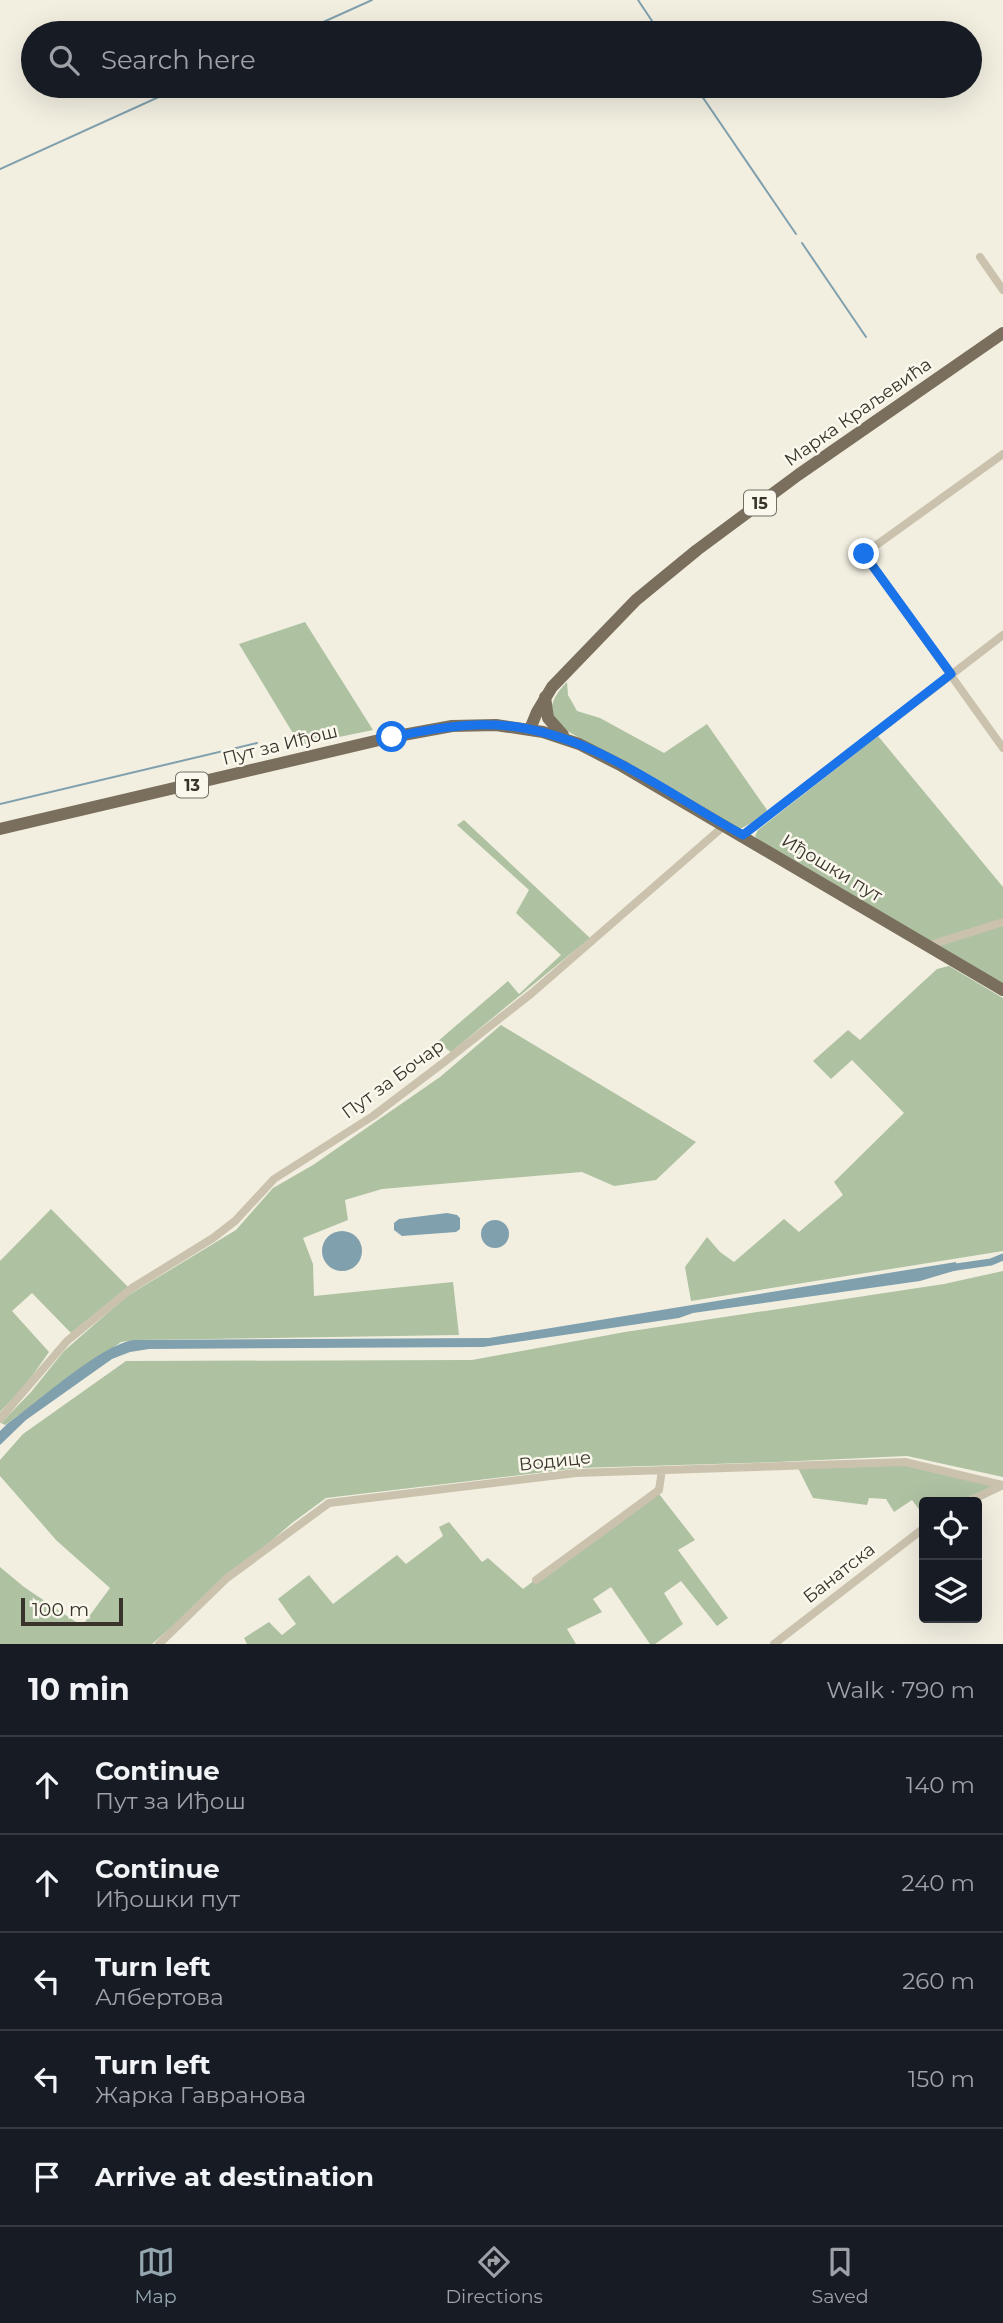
<!DOCTYPE html>
<html lang="en">
<head>
<meta charset="utf-8">
<style>
  body { margin:0; font-family:Montserrat,sans-serif; background:#20242c; color:#f1f3f6 }
  .controls { position:absolute; right:21px; bottom:21px; display:grid; overflow:hidden; border-radius:7px; box-shadow:0 7px 28px #0002 }
  .controls button { width:63px; height:63px; display:grid; place-items:center; padding:0; border:0; border-bottom:2px solid #363941; background:#171b24; color:#f1f3f6; font:35px sans-serif }
  .scale { position:absolute; left:21px; bottom:18px; width:102px; box-sizing:border-box; padding-left:7px; border:4px solid #39332b; border-top:0; font-size:19px; line-height:24px; white-space:nowrap; color:#39332b; -webkit-text-stroke:5px #faf7ed; paint-order:stroke }
  .stop { position:absolute; width:21px; height:21px; margin:-16px; border:5px solid #1a73e8; border-radius:50%; background:#fff }
  .stop.end { background:#1a73e8; border-color:#fff; box-shadow:0 2px 7px #0008 }
  .list { margin:0; padding:0; list-style:none }
  h2 { display:flex; justify-content:space-between; align-items:center; height:91px; margin:0; padding:0 28px; font-size:30px }
  h2 small { font-size:23px; font-weight:400; color:#9ea1a6 }
  .list li { display:grid; grid-template-columns:46px 1fr auto; gap:21px; align-items:center; box-sizing:border-box; height:98px; padding:0 28px; border-top:2px solid #363941 }
  .list b { display:block; font-size:26px; white-space:nowrap }
  .list p { margin:0; font-size:23px; white-space:nowrap; color:#9ea1a6 }
  .list em { font-size:23px; font-style:normal; color:#9ea1a6 }
  .icon { flex:none; width:38px; height:38px; fill:none; stroke:currentColor; stroke-width:2; stroke-linecap:round; stroke-linejoin:round }
  .map { position:relative; flex:none; width:1003px; height:1644px; overflow:hidden }
  .search { position:absolute; background:#171b24; box-shadow:0 7px 28px #0002; left:21px; right:21px; top:21px; height:77px; display:flex; align-items:center; gap:18px; box-sizing:border-box; padding:0 24px; border-radius:38px; color:#9ea1a6; font-size:26px }
  .sheet { height:581px; background:#171b24 }
  nav { display:flex; justify-content:space-around; align-items:center; box-sizing:border-box; height:98px; border-top:2px solid #363941; background:#171b24; font-size:19px; color:#9ea1a6 }
  nav a { display:grid; justify-items:center; gap:4px }
  nav .on { color:#94a6af }
  .map>svg:first-child { display:block }
  .green { fill:#aec1a1 }
  .water { fill:#81a0ae }
  .lines { fill:none; stroke-linecap:round; stroke-linejoin:round }
  .stream { stroke:#81a0ae; stroke-width:2 }
  .canal { stroke:#81a0ae; stroke-width:7 }
  .street { stroke:#cac2ad; stroke-width:8 }
  .primary { stroke:#7a6e5d; stroke-width:12 }
  .route { stroke:#1a73e8; stroke-width:9 }
  .labels { text-anchor:middle; dominant-baseline:central; stroke-width:5; stroke-linejoin:round; paint-order:stroke }
  .shield { fill:#faf7ed; stroke:#736e65; stroke-width:2 }
  .shield-label { font-size:16px; font-weight:bold; fill:#39332b }
  .street-label { font-size:18px; fill:#39332b; stroke:#faf7ed }
</style>
</head>
<body>
<div class="map">
<svg width="1003" height="1644" viewBox="0 0 1003 1644">
  <rect width="100%" height="100%" fill="#f2efe1"/>
  <path class="green" d="M305 622 373 730 300 745 239 644Z
    M567 682 568 695 577 711 600 718 664 753 707 724 767 810 761 818 740 829 562 728 550 715C552 700 557 692 567 682Z
    M878 736 1003 887V984L759 841 755 836 758 830Z
    M464 820 590 938 451 1052 437 1042 508 981 519 994 561 955 516 913 529 890 457 825Z
    M949 966 1003 998V1251L691 1301 685 1267 707 1237 720 1252 734 1262 784 1219 799 1232 843 1195 834 1182 904 1113 852 1060 831 1079 813 1061 848 1030 860 1040 937 969Z
    M501 1025 696 1142 656 1180 614 1186 582 1172 382 1189 345 1200 348 1220 303 1238 313 1264 314 1296 453 1282 459 1335 136 1340 121 1342 5 1425 1 1423 31 1392 64 1351 127 1296 236 1230 273 1188 313 1165 440 1077Z
    M51 1209 128 1287 71 1333 32 1293 12 1311 49 1352 25 1386 0 1412V1261Z
    M1003 1271V1477L907 1456 777 1462 579 1468 326 1498 292 1523 152 1644H0V1567L24 1587 82 1626 110 1588 57 1541 0 1476V1460L23 1434 126 1361 472 1360 625 1332 944 1284Z
    M904 1464 993 1486 958 1502H924V1516L912 1500 894 1512 886 1499 869 1498 867 1505 813 1498 797 1466Z
    M657 1485 659 1494 695 1540 678 1550 728 1618 717 1626 681 1581 664 1593 683 1624 655 1644H650L611 1587 593 1599 602 1612 567 1629 576 1644H247L244 1638 269 1622 282 1635 296 1624 278 1599 309 1575 333 1604 397 1555 406 1564 443 1536 439 1527 449 1522 482 1562 488 1558 523 1589 653 1491Z"/>
  <path class="water" d="M447 1213 457 1215 460 1218V1229L456 1232 402 1236 394 1230V1223L399 1219Z
    M481 1234a14 14 0 1 1 28 0a14 14 0 1 1-28 0Z
    M322 1251a20 20 0 1 1 40 0a20 20 0 1 1-40 0Z
    M956 1262 957 1270 920 1281 693 1313 679 1318 483 1347 149 1349 130 1352 112 1359 26 1420 0 1445V1431L7 1424C38 1402 99 1346 133 1340L489 1338Z"/>
  <g class="lines">
    <path class="stream" d="M638 0 660 33
      M299 33 372 0
      M695 86 796 234
      M0 169 183 86
      M802 243 866 337
      M0 804 257 743"/>
    <path class="canal" d="M949 1268 991 1262 1003 1257"/>
    <path class="street" d="M980 257 1003 290
      M1003 454 864 554 1003 748
      M743 835 1003 635
      M927 946 1003 922
      M0 1419 67 1341 132 1288 213 1238 235 1221 274 1179 373 1116 443 1063 532 993 725 825
      M968 1502 1003 1485
      M536 1580 659 1490 662 1470
      M159 1644 227 1578 329 1503 576 1473 905 1462 1003 1485
      M774 1644 924 1528"/>
    <path class="primary" d="M545 697 548 718 563 735
      M530 729 537 712 552 687 636 600 697 550 798 475 1003 333
      M0 829 392 737 452 726 496 725 543 732 579 744 622 766 1003 990"/>
  </g>
  <g class="lines">
    <path class="route" d="M392 737C427 730 462 723 497 725 589 730 665 793 743 835L951 674 864 554"/>
  </g>
  <g class="labels">
    <g class="shield">
      <rect x="744" y="490.5" width="32" height="25" rx="5"/>
      <rect x="176" y="772.5" width="32" height="25" rx="5"/>
    </g>
    <g class="shield-label">
      <text x="760" y="503">15</text>
      <text x="192" y="785">13</text>
    </g>
    <g class="street-label">
      <text transform="translate(858 412) rotate(-35)">Марка Краљевића</text>
      <text transform="translate(280 745) rotate(-14)">Пут за Иђош</text>
      <text transform="translate(832 868) rotate(31)">Иђошки пут</text>
      <text transform="translate(393 1079) rotate(-36)">Пут за Бочар</text>
      <text transform="translate(555 1461) rotate(-6)">Водице</text>
      <text transform="translate(839 1573) rotate(-38)">Банатска</text>
    </g>
  </g>
</svg>
<div class="controls">
<button><svg class="icon" aria-label="locate" viewBox="0 0 24 24"><circle cx="12" cy="12" r="6"/><path d="M12 2v4M12 18v4M2 12h4M18 12h4"/></svg></button>
<button><svg class="icon" aria-label="layers" viewBox="0 0 24 24"><path d="M12 4l9 5-9 5-9-5zM3 14l9 5 9-5"/></svg></button>
</div>
<div class="scale">100 m</div>
<div class="stop" style="left:392px;top:737px"></div>
<div class="stop end" style="left:864px;top:554px"></div>
<div class="search"><svg class="icon" aria-label="search" viewBox="0 0 24 24"><circle cx="10" cy="10" r="6"/><path d="M15 15l6 6"/></svg>Search here</div>
</div>
<section class="sheet">
<h2>10 min<small>Walk · 790 m</small></h2>
<ul class="list">
<li><svg class="icon" aria-label="ahead" viewBox="0 0 24 24"><path d="M12 20V5M6 11l6-6 6 6"/></svg><div><b>Continue</b><p>Пут за Иђош</p></div><em>140 m</em></li>
<li><svg class="icon" aria-label="ahead" viewBox="0 0 24 24"><path d="M12 20V5M6 11l6-6 6 6"/></svg><div><b>Continue</b><p>Иђошки пут</p></div><em>240 m</em></li>
<li><svg class="icon" aria-label="left" viewBox="0 0 24 24"><path d="M17 20v-9H6M10 6l-5 5 5 5"/></svg><div><b>Turn left</b><p>Албертова</p></div><em>260 m</em></li>
<li><svg class="icon" aria-label="left" viewBox="0 0 24 24"><path d="M17 20v-9H6M10 6l-5 5 5 5"/></svg><div><b>Turn left</b><p>Жарка Гавранова</p></div><em>150 m</em></li>
<li><svg class="icon" aria-label="arrive" viewBox="0 0 24 24"><path d="M6 21V4h12l-3 4 3 4H6"/></svg><div><b>Arrive at destination</b></div></li>
</ul>
</section>
<nav>
<a class="on"><svg class="icon" aria-label="map" viewBox="0 0 24 24"><path d="M3 6l6-2 6 2 6-2v14l-6 2-6-2-6 2zM9 4v14M15 6v14"/></svg>Map</a>
<a><svg class="icon" aria-label="directions" viewBox="0 0 24 24"><path d="M12 3l9 9-9 9-9-9zM9 14v-3h6M13 9l2 2-2 2"/></svg>Directions</a>
<a><svg class="icon" aria-label="saved" viewBox="0 0 24 24"><path d="M7 4h10v16l-5-4-5 4z"/></svg>Saved</a>
</nav>
</body>
</html>
